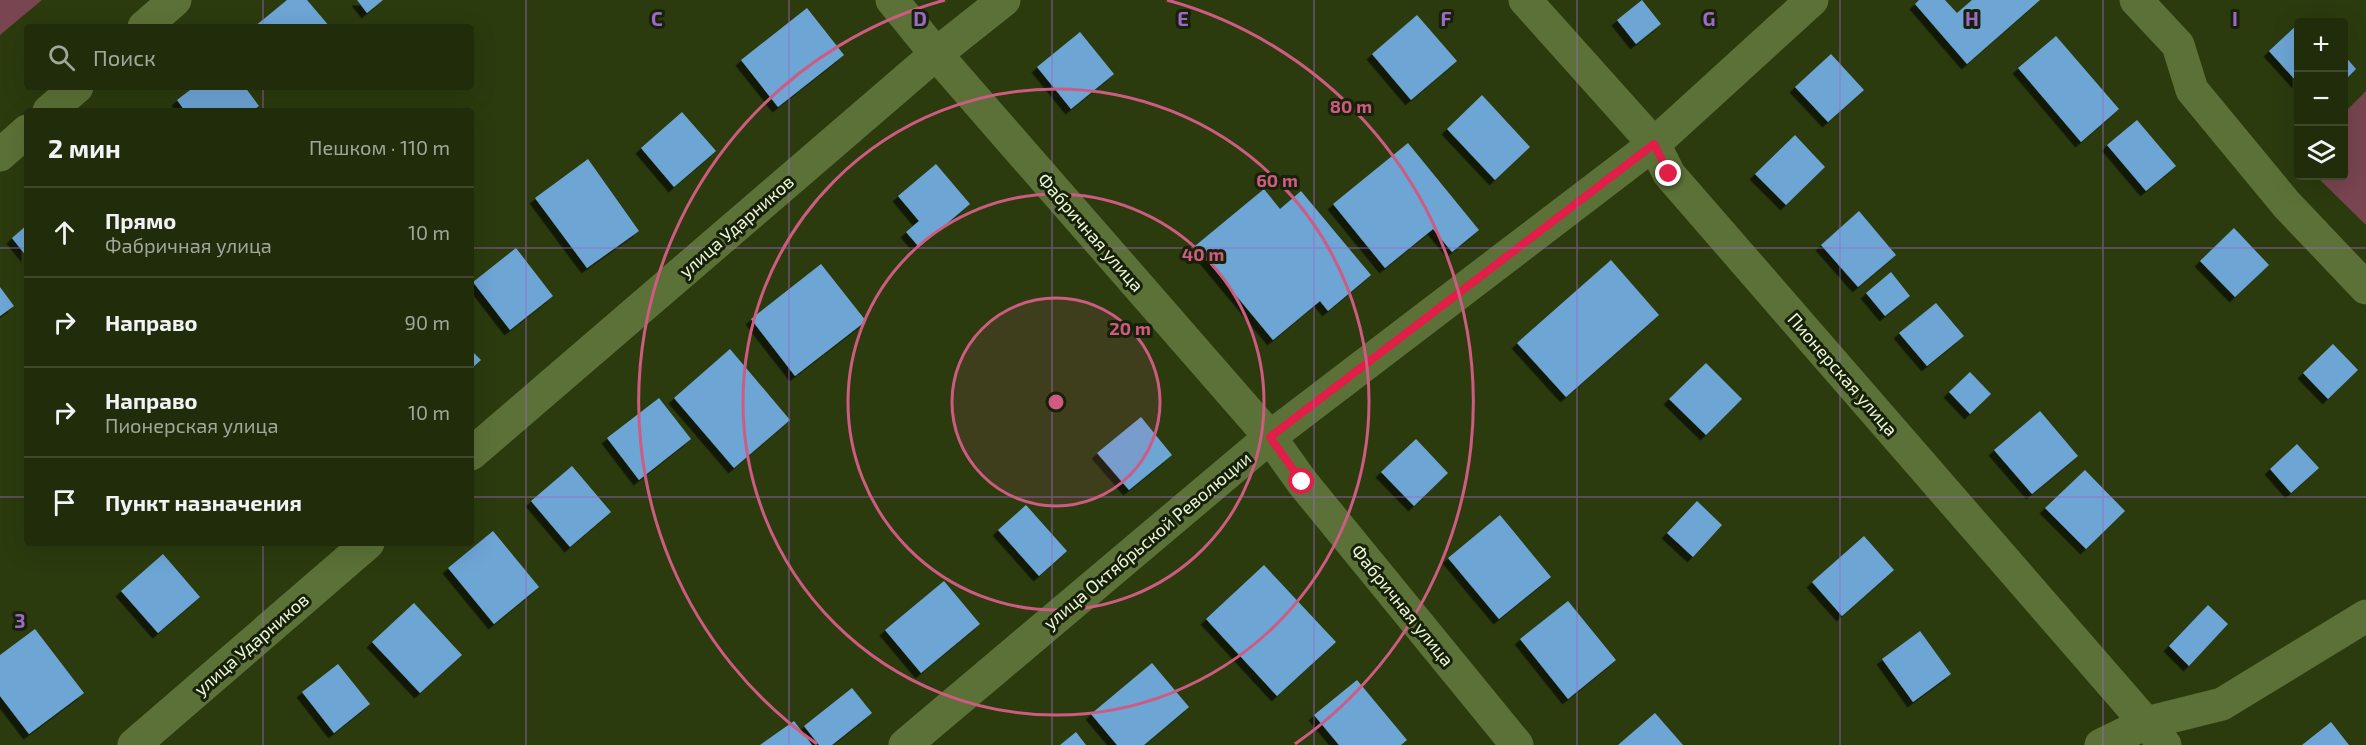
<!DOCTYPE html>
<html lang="ru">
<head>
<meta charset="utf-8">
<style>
  body { margin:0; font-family:"Exo 2",sans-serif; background:#2d3818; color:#f1f3f6 }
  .controls { position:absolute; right:18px; top:18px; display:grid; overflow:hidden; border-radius:6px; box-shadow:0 6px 24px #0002 }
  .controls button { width:54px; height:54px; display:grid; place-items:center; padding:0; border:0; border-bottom:2px solid #3e482b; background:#212c0a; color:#f1f3f6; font:30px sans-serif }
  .stop { position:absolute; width:18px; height:18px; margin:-14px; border:4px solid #e11d48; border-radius:50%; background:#fff }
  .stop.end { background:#e11d48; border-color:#fff; box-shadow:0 2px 6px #0008 }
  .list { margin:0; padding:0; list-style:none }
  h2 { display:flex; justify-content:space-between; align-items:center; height:78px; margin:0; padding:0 24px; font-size:26px }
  h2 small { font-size:20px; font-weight:400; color:#a2a79c }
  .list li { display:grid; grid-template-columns:39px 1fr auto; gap:18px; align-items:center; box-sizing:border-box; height:90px; padding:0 24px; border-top:2px solid #3e482b }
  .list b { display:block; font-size:22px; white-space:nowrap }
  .list p { margin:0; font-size:20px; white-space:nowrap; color:#a2a79c }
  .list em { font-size:20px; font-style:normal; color:#a2a79c }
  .icon { flex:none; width:33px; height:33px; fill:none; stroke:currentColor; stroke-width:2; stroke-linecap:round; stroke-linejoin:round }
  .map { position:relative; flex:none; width:2366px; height:745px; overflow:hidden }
  .search { position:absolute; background:#212c0a; box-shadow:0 6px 24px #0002; left:24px; top:24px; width:450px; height:66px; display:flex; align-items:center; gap:15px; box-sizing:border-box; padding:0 21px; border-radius:6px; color:#a2a79c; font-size:22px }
  .panel { position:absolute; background:#212c0a; box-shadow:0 6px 24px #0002; left:24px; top:108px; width:450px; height:438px; border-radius:6px }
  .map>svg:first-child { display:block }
  .green { fill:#784550 }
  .building { fill:#6da5d5; filter:url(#shadow) }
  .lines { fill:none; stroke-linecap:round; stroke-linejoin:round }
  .minor { stroke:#5c7137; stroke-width:33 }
  .route { stroke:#e11d48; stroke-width:8 }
  .grid { fill:none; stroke:#9d69c7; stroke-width:1.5; stroke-opacity:0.55 }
  .ring { fill:none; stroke:#ce5b81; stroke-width:3 }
  .labels { text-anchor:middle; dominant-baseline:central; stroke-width:6; stroke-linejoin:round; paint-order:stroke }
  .street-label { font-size:18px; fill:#ebf8d9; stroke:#172008 }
  .grid-label { font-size:20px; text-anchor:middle; font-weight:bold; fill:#9d69c7; stroke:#172008; stroke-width:6; stroke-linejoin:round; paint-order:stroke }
  .centre { fill:#ce5b81; stroke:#172008; stroke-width:3 }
  .ring-label { font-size:18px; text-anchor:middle; font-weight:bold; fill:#ce5b81; stroke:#172008; stroke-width:6; stroke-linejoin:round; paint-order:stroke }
</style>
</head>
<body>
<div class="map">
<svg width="2366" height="745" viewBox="0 0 2366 745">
  <defs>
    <filter id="shadow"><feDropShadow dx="-5.5" dy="5.5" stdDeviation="0" flood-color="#0009"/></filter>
  </defs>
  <rect width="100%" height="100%" fill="#2c3b0e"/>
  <path class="green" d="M0 0H42L0 35Z
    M2366 91V225L2316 176H2344V113Z"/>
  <path class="building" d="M287 0H307L330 27H254Z
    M357 0H383L367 13Z
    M1642 0 1661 24 1636 44 1617 20Z
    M1919 0H1945L1957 13 1972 0H2040L1967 64 1915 4Z
    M807 8 844 55 778 107 741 60Z
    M1417 15 1457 61 1411 100 1372 54Z
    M2298 24V83L2269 51Z
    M1080 32 1114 74 1071 109 1037 67Z
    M2056 36 2119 109 2081 142 2018 68Z
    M1831 54 1864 90 1828 122 1795 87Z
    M2344 55 2356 69 2344 81Z
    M194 87H245L259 106 252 111H185L177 100Z
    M1482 95 1530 147 1495 180 1447 129Z
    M682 112 716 151 674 187 641 148Z
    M2137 120 2176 166 2146 191 2107 145Z
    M1795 135 1825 167 1786 205 1755 174Z
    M1408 143 1479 230 1452 252 1433 229 1385 268 1333 204Z
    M588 159 639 231 587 268 535 198Z
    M936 164 970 204 919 247 906 232 919 221 898 196Z
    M1264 189 1280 209 1301 191 1371 275 1328 311 1320 301 1273 340 1195 246Z
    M1859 211 1896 255 1858 287 1821 245Z
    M27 225V257L12 238Z
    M2234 228 2269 265 2235 297 2200 261Z
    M516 248 553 296 510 330 473 282Z
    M1611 260 1659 315 1566 397 1517 343Z
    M821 264 866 321 795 376 751 319Z
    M1891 272 1910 296 1885 316 1866 293Z
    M0 287 14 306 0 316Z
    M1936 303 1964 336 1927 366 1899 333Z
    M2333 344 2358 370 2328 399 2303 373Z
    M730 349 790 420 734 468 674 398Z
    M471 350 481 360 471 369Z
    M1706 363 1742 399 1706 435 1669 399Z
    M1970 372 1991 394 1970 414 1949 392Z
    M659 398 691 439 639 480 607 438Z
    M2040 411 2078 456 2032 494 1994 450Z
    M1141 417 1172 455 1129 490 1097 453Z
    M1416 439 1448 473 1414 506 1381 472Z
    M2297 444 2319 468 2291 493 2270 469Z
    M572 466 611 512 570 547 531 501Z
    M2085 470 2125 511 2086 549 2045 508Z
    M1697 501 1722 525 1693 557 1667 533Z
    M1026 505 1067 551 1039 576 998 530Z
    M1500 515 1551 577 1499 619 1448 558Z
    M493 531 539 587 494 624 448 568Z
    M1864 536 1894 570 1842 616 1812 582Z
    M163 554 200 597 158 633 121 591Z
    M1264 565 1336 642 1277 696 1206 619Z
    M944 581 980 624 921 673 885 630Z
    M1568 601 1616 660 1568 699 1520 639Z
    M414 603 462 655 420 693 372 642Z
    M2208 605 2228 624 2189 666 2169 646Z
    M35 629 84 693 29 734 0 696V655Z
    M1920 631 1951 674 1913 702 1882 659Z
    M1152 663 1189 707 1144 745H1117L1091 714Z
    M338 664 370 704 334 733 302 692Z
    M1357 680 1407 740 1401 745H1339L1314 715Z
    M852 688 872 713 832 745H819L804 726Z
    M1655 713 1683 745H1618Z
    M794 721 812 745H760Z
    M2331 722 2349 745H2302Z
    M1076 732 1086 745H1060Z"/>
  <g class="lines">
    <path class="minor" d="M892 0 936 54 1270 437 1302 482 1517 745
      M1525 0 1654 144 1669 174 2165 745
      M2136 0 2178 45 2192 90 2287 205 2366 288
      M144 27 175 0
      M49 111 77 87
      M0 155 27 131
      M471 454 936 54 1004 0
      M134 745 368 543
      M905 745 1270 437 1654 144 1812 0
      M2101 745 2146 723 2222 704 2366 616"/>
  </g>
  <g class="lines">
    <path class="route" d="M1302 482 1270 437 1654 144 1669 174"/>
  </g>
  <path class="grid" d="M263 0V27M526 0V745M789 0V745M1052 0V745M1314 0V745M1577 0V745M1840 0V745M2103 0V745M263 87V111M0 248H27M471 248H2366M0 497H27M471 497H2366M263 543V745"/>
  <circle cx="1056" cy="402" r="104" fill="#ce5b81" fill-opacity=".12"/>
  <g class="ring">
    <circle cx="1056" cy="402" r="104"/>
    <circle cx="1056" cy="402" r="208"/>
    <circle cx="1056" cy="402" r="313"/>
    <path d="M817 744A417 417 0 0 1 945 0M1167 0A417 417 0 0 1 1295 744"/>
  </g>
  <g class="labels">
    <g class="street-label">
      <text transform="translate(736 226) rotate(-41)">улица Ударников</text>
      <text transform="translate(1091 232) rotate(49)">Фабричная улица</text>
      <text transform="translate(1843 374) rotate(49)">Пионерская улица</text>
      <text transform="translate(1147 540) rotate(-40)">улица Октябрьской Революции</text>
      <text transform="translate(1403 605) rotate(51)">Фабричная улица</text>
      <text transform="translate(251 644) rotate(-41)">улица Ударников</text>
    </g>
  </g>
  <g class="grid-label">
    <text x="657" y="26">C</text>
    <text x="920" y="26">D</text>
    <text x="1183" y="26">E</text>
    <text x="1446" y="26">F</text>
    <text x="1709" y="26">G</text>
    <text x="1972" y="26">H</text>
    <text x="2235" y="26">I</text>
    <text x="20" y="628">3</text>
  </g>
  <circle cx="1056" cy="402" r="9" class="centre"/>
  <g class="ring-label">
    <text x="1351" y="113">80 m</text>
    <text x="1277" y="187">60 m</text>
    <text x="1203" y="261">40 m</text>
    <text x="1130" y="335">20 m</text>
  </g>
</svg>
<div class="controls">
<button>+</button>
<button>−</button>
<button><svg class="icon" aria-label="layers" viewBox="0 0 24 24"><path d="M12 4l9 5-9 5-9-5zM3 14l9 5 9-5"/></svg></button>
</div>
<div class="stop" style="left:1302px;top:482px"></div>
<div class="stop end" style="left:1669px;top:174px"></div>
<div class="search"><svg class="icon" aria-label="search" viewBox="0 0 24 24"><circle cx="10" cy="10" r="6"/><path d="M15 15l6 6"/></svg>Поиск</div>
<section class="panel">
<h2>2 мин<small>Пешком · 110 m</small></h2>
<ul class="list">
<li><svg class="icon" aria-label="ahead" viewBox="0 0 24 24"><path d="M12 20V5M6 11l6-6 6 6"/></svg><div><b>Прямо</b><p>Фабричная улица</p></div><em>10 m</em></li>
<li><svg class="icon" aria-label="right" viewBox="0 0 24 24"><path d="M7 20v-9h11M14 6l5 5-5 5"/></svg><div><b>Направо</b></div><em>90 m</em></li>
<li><svg class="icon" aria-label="right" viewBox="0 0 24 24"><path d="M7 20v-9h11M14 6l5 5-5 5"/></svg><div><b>Направо</b><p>Пионерская улица</p></div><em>10 m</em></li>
<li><svg class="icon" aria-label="arrive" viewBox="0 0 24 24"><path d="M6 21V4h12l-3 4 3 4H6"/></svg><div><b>Пункт назначения</b></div></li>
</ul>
</section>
</div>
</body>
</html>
